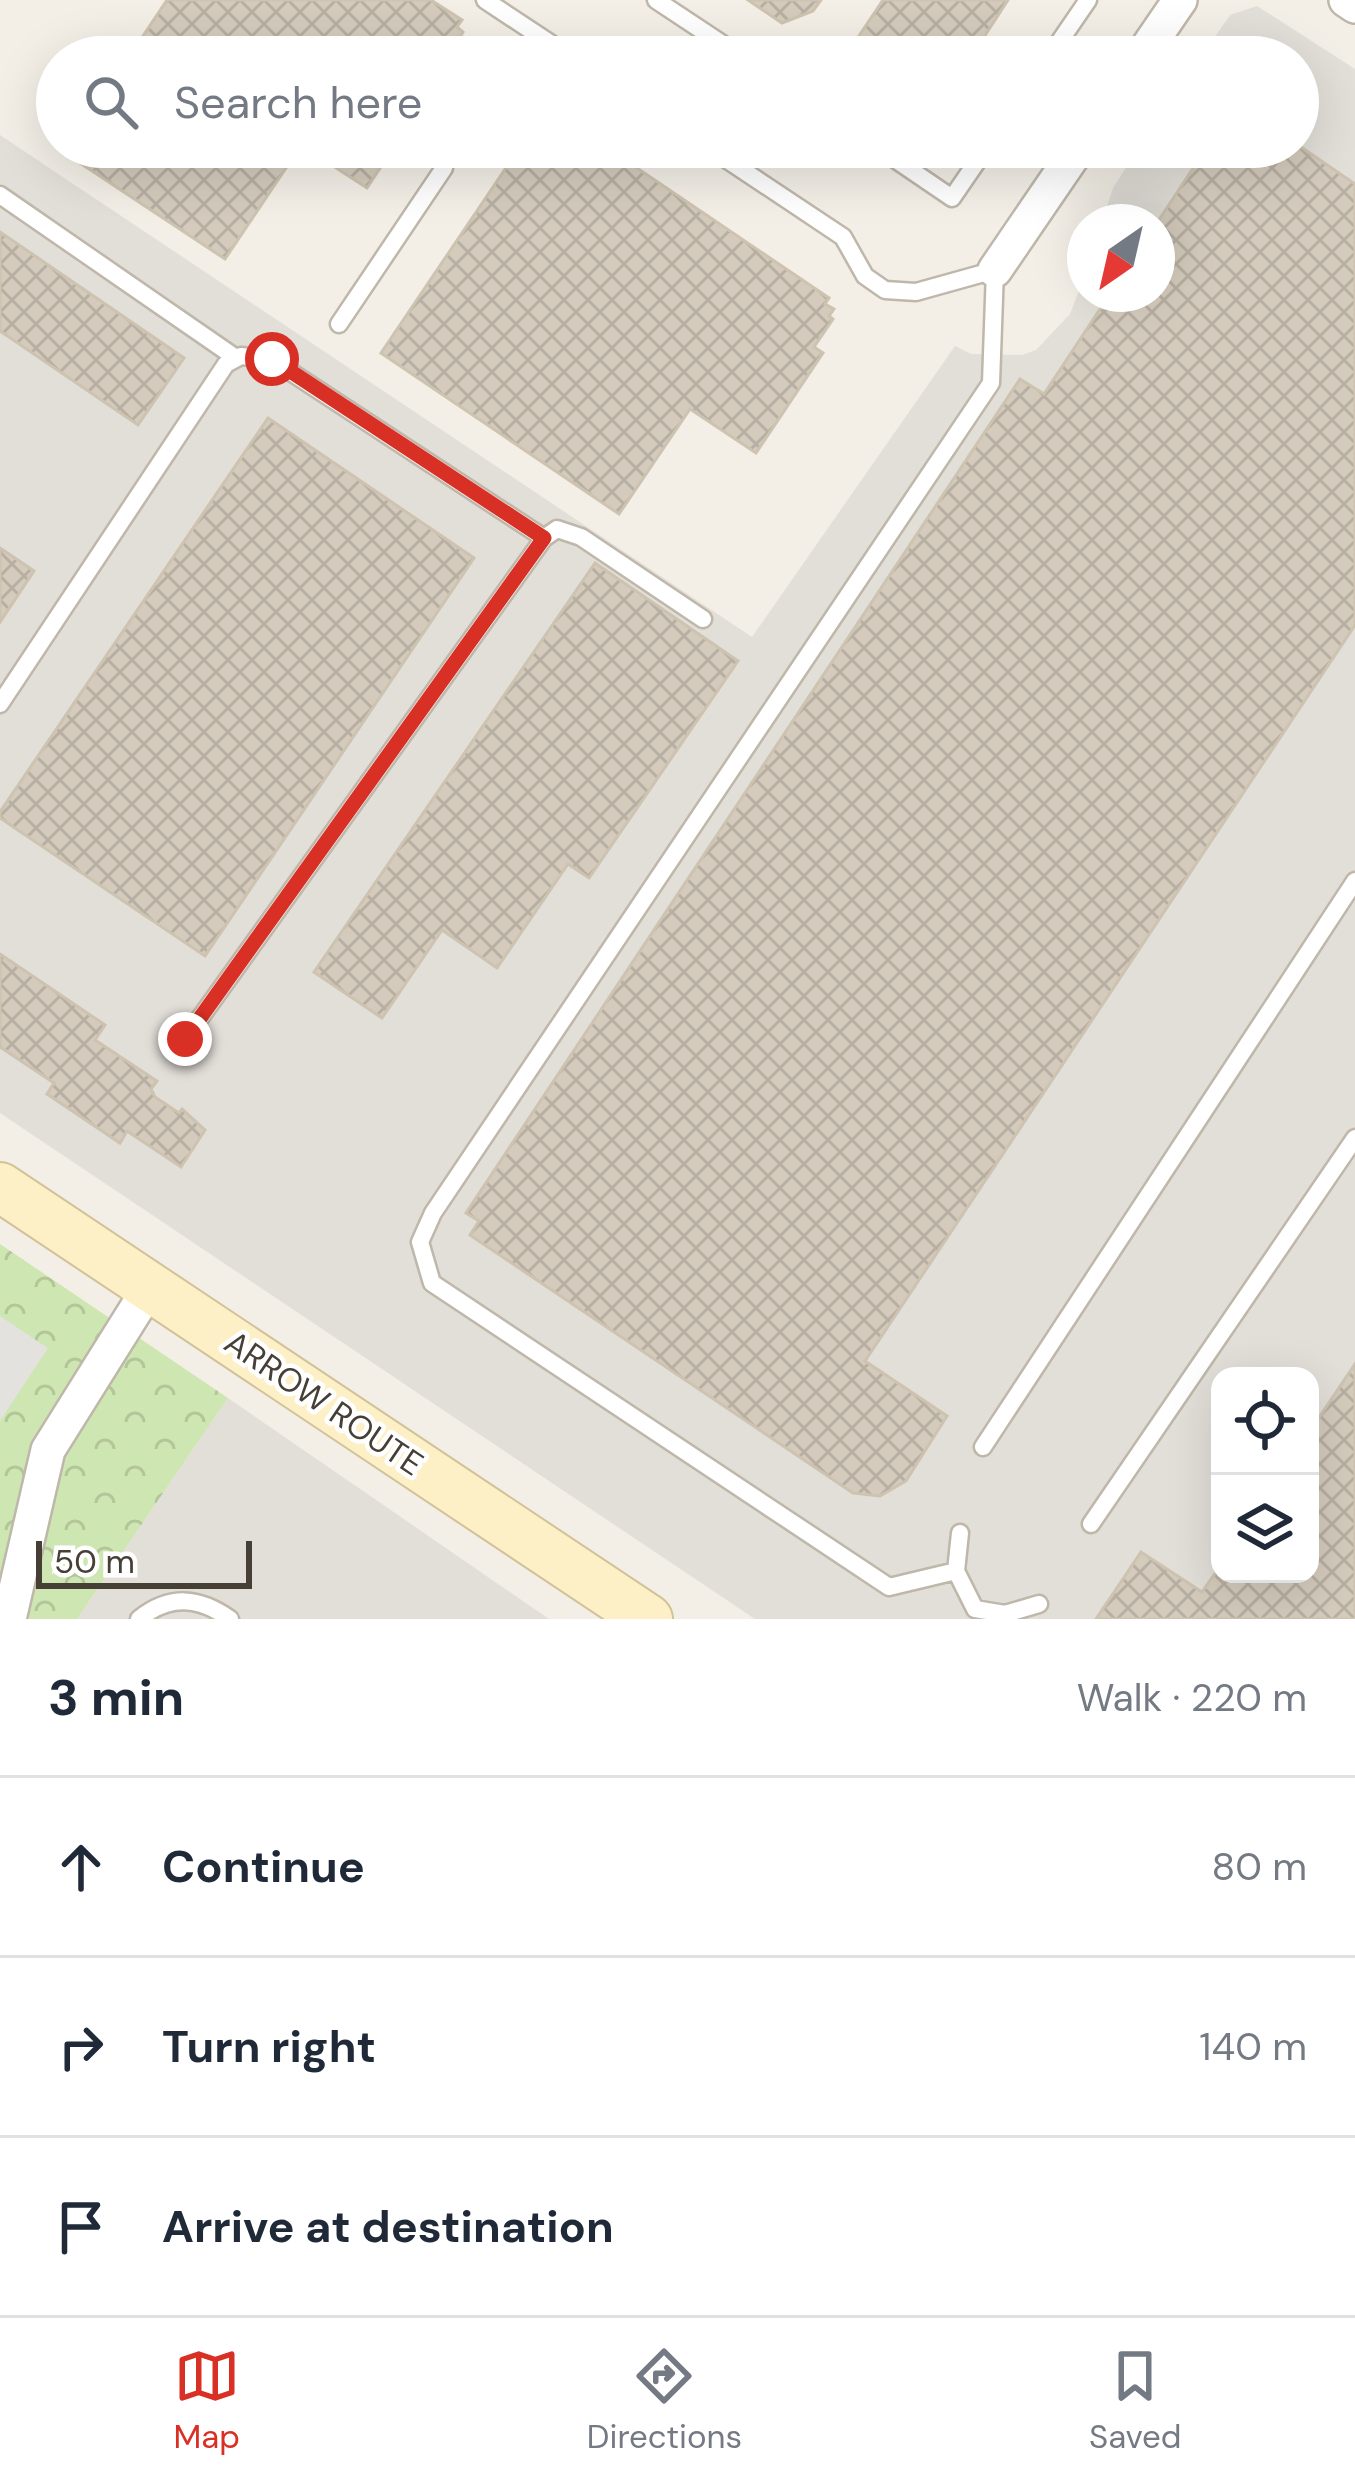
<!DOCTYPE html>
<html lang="en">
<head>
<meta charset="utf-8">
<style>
  body { margin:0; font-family:"DM Sans",sans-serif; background:#f6f6f7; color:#1f2937 }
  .controls { position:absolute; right:36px; bottom:36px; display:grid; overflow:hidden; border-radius:24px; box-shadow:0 12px 48px #0002 }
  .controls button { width:108px; height:108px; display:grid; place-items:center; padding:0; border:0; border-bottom:3px solid #e0e1e3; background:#fff; color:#1f2937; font:60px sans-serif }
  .compass { position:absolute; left:1067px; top:204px; width:108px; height:108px; border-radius:50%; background:#fff; box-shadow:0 12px 48px #0002; rotate:214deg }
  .scale { position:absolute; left:36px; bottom:30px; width:216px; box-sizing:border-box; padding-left:12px; border:6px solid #453f36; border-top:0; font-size:33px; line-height:42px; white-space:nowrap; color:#453f36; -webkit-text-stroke:9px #fff; paint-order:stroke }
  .stop { position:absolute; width:36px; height:36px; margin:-27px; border:9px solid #d93025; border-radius:50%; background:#fff }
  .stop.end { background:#d93025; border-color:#fff; box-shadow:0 3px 12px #0008 }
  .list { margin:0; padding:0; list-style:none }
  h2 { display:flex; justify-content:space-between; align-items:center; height:156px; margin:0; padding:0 48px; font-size:51px }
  h2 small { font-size:39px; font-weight:400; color:#747a83 }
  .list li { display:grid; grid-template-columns:78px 1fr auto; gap:36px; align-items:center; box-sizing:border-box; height:180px; padding:0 48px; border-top:3px solid #e0e1e3 }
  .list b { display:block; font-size:45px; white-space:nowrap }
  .list em { font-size:39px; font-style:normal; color:#747a83 }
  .icon { flex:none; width:66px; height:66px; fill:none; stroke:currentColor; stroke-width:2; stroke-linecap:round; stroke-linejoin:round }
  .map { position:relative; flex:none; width:1355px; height:1619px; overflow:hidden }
  .search { position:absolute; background:#fff; box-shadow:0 12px 48px #0002; left:36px; right:36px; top:36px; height:132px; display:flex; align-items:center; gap:30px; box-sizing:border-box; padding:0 42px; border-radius:66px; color:#747a83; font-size:45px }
  .sheet { height:696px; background:#fff }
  nav { display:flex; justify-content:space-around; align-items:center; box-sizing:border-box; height:168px; border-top:3px solid #e0e1e3; background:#fff; font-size:33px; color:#747a83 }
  nav a { display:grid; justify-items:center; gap:6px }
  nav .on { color:#d93025 }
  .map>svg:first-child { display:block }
  .industrial { fill:#e2ded8; fill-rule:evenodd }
  .park { fill:url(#park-crowns) }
  .parking { fill:#e4e2de }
  .building { fill:url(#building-cross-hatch); stroke:#cec3b0; stroke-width:3 }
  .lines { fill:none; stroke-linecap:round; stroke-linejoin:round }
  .service-casing { stroke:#beb7aa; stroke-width:21 }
  .minor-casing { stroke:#beb7aa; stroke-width:38 }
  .secondary-casing { stroke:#d1c298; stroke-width:52 }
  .service { stroke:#fff; stroke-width:16 }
  .minor { stroke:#fff; stroke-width:33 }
  .secondary { stroke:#fdf0c7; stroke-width:48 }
  .route { stroke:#d93025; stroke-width:15 }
  .labels { text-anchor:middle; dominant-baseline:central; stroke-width:9; stroke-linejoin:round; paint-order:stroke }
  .street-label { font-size:33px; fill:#453f36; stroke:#fff }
</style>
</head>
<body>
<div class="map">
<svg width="1355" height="1619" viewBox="0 0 1355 1619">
  <defs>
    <pattern id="park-crowns" width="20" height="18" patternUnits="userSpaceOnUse" patternTransform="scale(3)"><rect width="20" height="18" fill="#cee6b1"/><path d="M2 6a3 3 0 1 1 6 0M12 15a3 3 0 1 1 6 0" fill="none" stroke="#b2c699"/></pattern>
    <pattern id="building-cross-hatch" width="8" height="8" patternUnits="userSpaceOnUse" patternTransform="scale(3)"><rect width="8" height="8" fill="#d4cbbc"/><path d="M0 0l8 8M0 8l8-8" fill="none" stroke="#b7afa2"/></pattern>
  </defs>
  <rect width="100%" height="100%" fill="#f3efe7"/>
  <path class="industrial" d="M1257 6 1355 69V1619H755L0 1113V135L752 637 955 346 971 354 1022 355 1036 350 1070 314 1085 275V294H1157V222H1102L1113 188 1139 147H1298V57H1201L1230 15ZM1220 1376H1310V1574H1220Z
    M228 1398 549 1619H77Z"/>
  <path class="park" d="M0 1244 228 1398 77 1619H0Z"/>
  <path class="parking" d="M0 1316 48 1348 0 1421Z"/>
  <path class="building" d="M167 0H431L462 20 457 27 463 32 458 41 462 44 454 57H129Z
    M748 0H821L813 11 782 23Z
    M883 0H1008L971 57H858L857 39Z
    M1298 145 1355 184V625L865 1361 947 1416 906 1481 880 1496 853 1493 470 1235 479 1221 466 1213 1020 379 1044 394 1110 294H1157V223L1207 147Z
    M69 147H300L225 259 65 153Z
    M304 147H394L367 188Z
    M520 147H606L829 298 825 304 834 309 829 316 833 319 814 347 823 353 756 453 690 409 619 514 381 353Z
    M0 232 184 358 138 425 0 331Z
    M268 418 474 558 205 956 0 818V812Z
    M0 548 34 571 0 622Z
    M595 563 738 661 589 878 568 864 497 968 442 930 382 1018 314 972Z
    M0 954 105 1025 95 1040 157 1081 151 1089 155 1097 179 1113 182 1109 205 1130 181 1167 127 1131 120 1143 47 1094 54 1083 0 1047Z
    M1355 1364V1619H1096L1141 1552 1202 1592 1220 1566V1574H1310V1431Z"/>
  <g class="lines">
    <defs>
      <path id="service" d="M485 0 571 57
        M656 0 742 57
        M1049 57 1088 0
        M708 147 843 237 865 276 885 290 916 292 995 270 991 383 433 1213 420 1242 432 1283 889 1587 956 1571
        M877 147 952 198 987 147
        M0 195 236 358
        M339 324 444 168
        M0 704 226 364 241 356 271 359 544 538
        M185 1039 544 538 557 529 581 537 703 619
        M983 1447 1355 881
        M1091 1524 1355 1138
        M960 1533 956 1571 975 1609 1005 1614 1039 1604
        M139 1619C170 1594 199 1597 230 1619"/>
      <path id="minor" d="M1346 0 1355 6
        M1141 57 1180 0
        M995 270 1079 147
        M9 1619 48 1450 150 1287"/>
      <path id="secondary" d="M0 1187 648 1619"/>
    </defs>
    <use href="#service" class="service-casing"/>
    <use href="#minor" class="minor-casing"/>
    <use href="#secondary" class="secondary-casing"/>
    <use href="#service" class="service"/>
    <use href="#minor" class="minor"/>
    <use href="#secondary" class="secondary"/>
  </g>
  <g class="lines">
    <path class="route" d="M185 1039 544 538 272 359"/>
  </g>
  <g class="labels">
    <g class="street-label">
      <text transform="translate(324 1403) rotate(34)">ARROW ROUTE</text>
    </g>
  </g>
</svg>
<div class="controls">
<button><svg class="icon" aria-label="locate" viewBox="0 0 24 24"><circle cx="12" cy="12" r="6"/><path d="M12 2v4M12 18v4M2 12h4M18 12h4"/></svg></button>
<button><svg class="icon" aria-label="layers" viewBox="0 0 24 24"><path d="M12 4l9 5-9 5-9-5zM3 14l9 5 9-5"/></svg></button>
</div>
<svg class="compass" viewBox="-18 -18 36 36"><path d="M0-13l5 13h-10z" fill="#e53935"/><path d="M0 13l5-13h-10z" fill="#747a83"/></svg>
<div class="scale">50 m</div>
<div class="stop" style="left:272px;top:359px"></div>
<div class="stop end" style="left:185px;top:1039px"></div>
<div class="search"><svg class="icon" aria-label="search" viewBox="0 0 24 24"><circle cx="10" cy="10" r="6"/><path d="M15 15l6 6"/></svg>Search here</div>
</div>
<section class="sheet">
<h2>3 min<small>Walk · 220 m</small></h2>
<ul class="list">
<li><svg class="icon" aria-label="ahead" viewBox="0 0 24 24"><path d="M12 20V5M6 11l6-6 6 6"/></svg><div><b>Continue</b></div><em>80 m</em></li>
<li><svg class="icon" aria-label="right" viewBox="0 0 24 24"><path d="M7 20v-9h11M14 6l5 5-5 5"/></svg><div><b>Turn right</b></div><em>140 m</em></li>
<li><svg class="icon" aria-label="arrive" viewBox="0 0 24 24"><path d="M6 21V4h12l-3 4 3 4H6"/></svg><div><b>Arrive at destination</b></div></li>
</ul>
</section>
<nav>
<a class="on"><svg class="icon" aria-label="map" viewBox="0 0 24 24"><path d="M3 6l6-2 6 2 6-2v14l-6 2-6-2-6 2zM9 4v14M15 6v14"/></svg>Map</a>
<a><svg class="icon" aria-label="directions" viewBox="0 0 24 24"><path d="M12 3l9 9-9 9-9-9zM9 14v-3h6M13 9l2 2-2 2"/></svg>Directions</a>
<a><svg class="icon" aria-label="saved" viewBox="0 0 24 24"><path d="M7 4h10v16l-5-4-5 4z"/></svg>Saved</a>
</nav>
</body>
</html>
